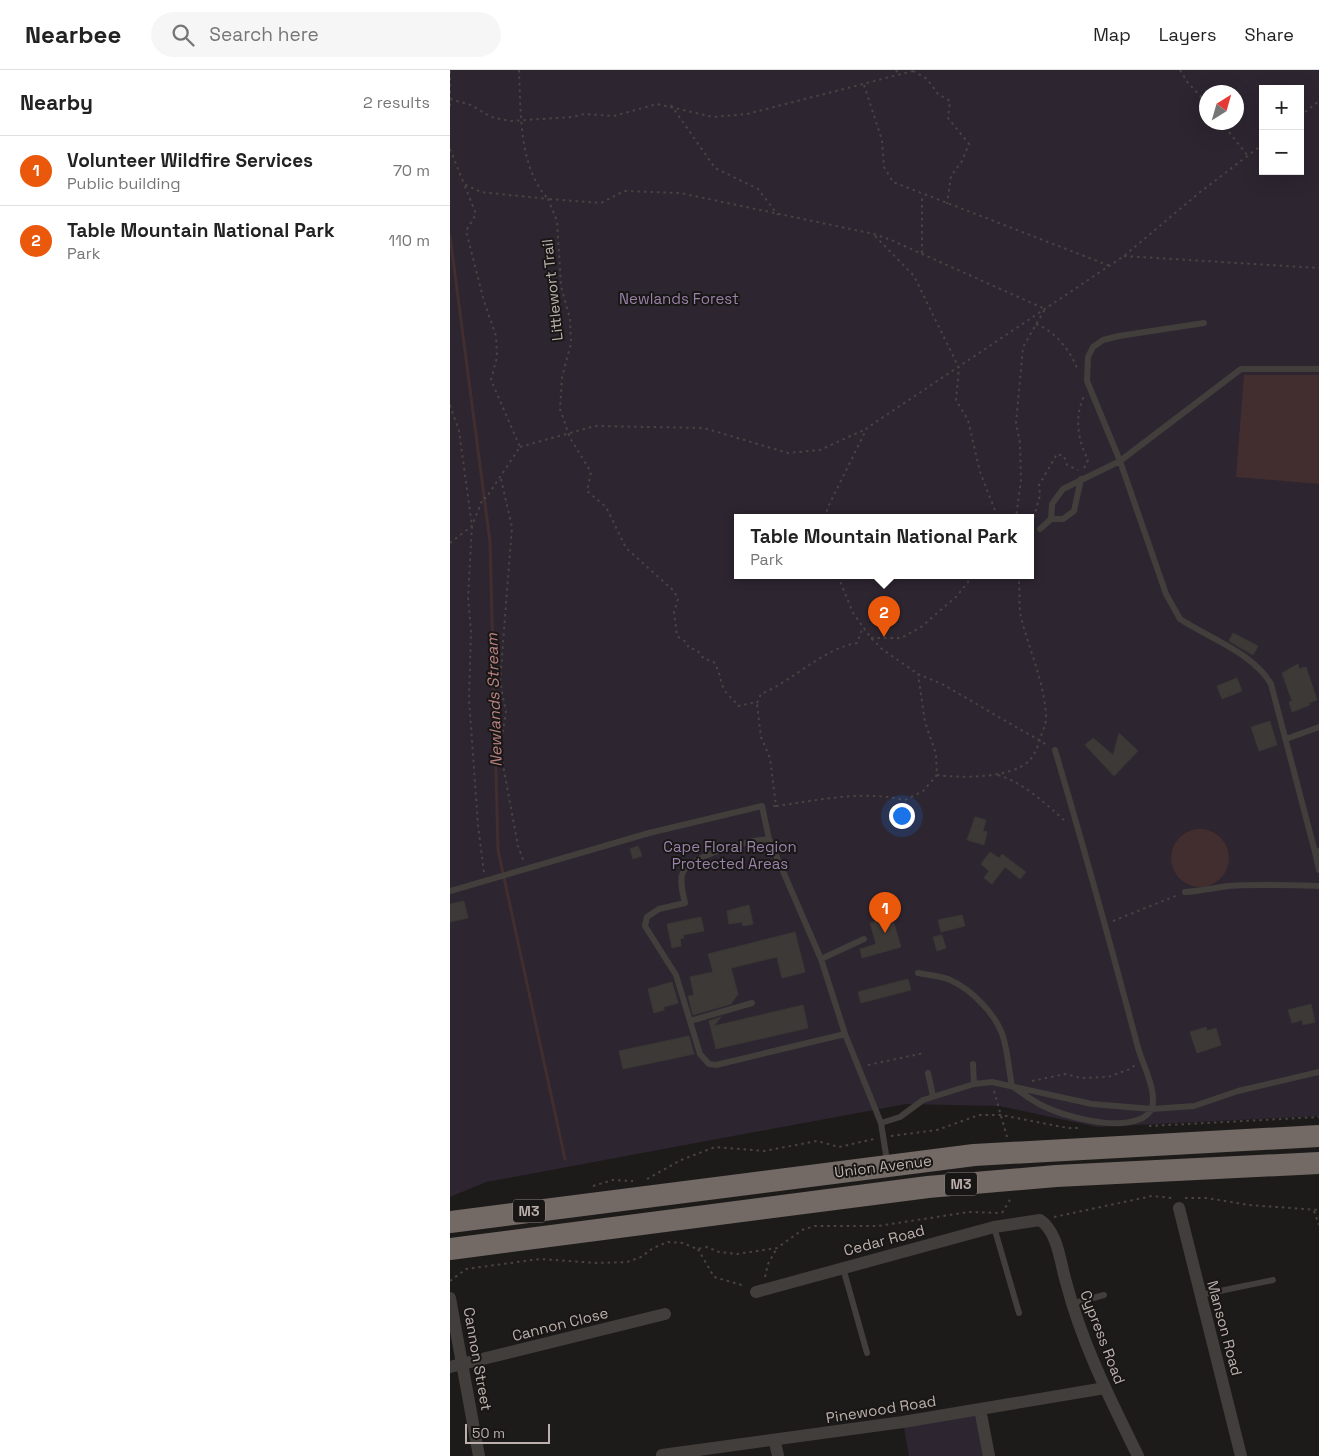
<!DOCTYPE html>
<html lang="en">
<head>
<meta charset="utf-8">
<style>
  body { margin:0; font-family:"Space Grotesk",sans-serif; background:#f6f6f6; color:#222 }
  .controls { position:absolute; right:15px; top:15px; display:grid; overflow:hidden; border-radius:0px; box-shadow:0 5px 20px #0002 }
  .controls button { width:45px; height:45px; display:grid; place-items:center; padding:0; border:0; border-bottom:1px solid #e0e0e0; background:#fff; color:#222; font:25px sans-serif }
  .compass { position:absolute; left:749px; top:15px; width:45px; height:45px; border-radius:50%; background:#fff; box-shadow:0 5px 20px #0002; rotate:37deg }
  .scale { position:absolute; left:15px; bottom:12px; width:85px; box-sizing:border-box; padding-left:5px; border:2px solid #bdb0ac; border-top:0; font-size:14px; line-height:18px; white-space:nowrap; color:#bdb0ac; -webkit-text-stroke:4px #181715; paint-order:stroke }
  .you { position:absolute; left:451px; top:745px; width:18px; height:18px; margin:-12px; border:4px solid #fff; border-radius:50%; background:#1a73e8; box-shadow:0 0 0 8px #1a73e833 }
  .badge { display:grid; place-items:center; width:32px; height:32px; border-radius:50%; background:#ea580c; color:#fff; font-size:16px; font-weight:700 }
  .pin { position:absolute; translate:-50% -41px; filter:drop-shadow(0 1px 2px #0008) }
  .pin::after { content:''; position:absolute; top:26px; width:18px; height:15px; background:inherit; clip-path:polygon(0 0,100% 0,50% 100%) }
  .popup { position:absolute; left:284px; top:444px; width:300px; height:65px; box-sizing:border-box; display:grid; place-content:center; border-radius:0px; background:#fff; filter:drop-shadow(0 1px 4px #0005); font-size:16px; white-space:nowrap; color:#767676 }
  .popup b { font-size:19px; color:#222 }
  .popup::after { content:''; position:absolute; left:50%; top:100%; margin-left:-10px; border:10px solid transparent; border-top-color:#fff }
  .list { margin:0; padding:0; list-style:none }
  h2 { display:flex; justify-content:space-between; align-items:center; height:65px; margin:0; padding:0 20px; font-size:21px }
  h2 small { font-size:16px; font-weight:400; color:#767676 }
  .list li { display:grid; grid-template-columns:32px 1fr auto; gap:15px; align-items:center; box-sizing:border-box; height:70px; padding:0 20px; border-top:1px solid #e0e0e0 }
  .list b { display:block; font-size:19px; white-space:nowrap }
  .list p { margin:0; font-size:16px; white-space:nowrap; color:#767676 }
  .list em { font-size:16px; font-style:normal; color:#767676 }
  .icon { flex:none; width:28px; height:28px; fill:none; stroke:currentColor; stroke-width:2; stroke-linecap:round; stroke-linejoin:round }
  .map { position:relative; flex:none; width:869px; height:1386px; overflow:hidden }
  header { display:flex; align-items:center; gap:30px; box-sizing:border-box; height:70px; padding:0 25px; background:#fff; border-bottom:1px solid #e0e0e0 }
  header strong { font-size:24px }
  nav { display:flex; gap:28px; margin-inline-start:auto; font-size:18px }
  .search { width:350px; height:45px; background:#f6f6f6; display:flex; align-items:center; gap:12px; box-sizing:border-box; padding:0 18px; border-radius:28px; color:#767676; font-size:19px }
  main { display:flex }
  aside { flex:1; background:#fff }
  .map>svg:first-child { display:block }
  .green { fill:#2d2530; fill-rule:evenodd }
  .water { fill:#422e2e }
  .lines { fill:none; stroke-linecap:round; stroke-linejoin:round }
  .stream { stroke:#422e2e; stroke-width:3 }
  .building { fill:#3c3937; stroke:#393734 }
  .path { stroke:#494341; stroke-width:2; stroke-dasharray:2.5 4; stroke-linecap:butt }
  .lane { stroke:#423e3b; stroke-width:6 }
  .street { stroke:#423e3b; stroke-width:12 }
  .highway { stroke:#736a66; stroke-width:22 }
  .labels { text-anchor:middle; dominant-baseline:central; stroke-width:4; stroke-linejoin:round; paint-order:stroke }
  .shield { fill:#181715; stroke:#8c827f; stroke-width:1 }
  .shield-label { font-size:14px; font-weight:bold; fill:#bdb0ac }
  .street-label { font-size:15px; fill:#bdb0ac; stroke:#181715 }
  .park-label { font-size:15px; fill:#9a81a9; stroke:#181715 }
  .water-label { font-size:16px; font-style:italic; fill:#ba8281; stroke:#181715 }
</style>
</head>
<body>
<header>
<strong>Nearbee</strong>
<div class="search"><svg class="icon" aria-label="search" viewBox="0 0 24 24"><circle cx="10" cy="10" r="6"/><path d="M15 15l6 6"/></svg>Search here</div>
<nav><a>Map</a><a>Layers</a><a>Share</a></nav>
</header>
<main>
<aside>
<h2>Nearby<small>2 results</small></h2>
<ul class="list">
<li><span class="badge">1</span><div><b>Volunteer Wildfire Services</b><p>Public building</p></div><em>70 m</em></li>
<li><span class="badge">2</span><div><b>Table Mountain National Park</b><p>Park</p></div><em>110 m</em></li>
</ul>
</aside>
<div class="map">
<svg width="869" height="1386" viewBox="0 0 869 1386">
  <rect width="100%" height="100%" fill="#1d1b1a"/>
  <path class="green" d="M0 0H869V1046L648 1057 549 1036 456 1034 36 1112 0 1127ZM813 19H850V101H813ZM756 22H786V52H756ZM288 448H580V506H288Z
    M530 1339 539 1386H459L453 1352Z"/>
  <path class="water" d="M794 305H869V414L786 407Z
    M721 788a29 29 0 1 1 58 0a29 29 0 1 1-58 0Z"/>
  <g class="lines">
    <path class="stream" d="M0 166 40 472 48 780 115 1089"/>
  </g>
  <path class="building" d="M783 563 808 576 803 585 779 571Z
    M848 594 849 599 856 597 867 630 859 633 860 635 842 642 839 632 842 631 832 603Z
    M787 608 792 621 772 629 767 616Z
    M820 651 827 675 809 681 801 657Z
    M669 663 688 681 664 706 635 675 643 668 663 685Z
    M525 747 536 750 533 761 537 762 534 775 517 770Z
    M188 776 192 786 183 789 180 779Z
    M540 782 549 788 552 784 576 802 570 809 555 797 542 814 534 808 539 801 531 794Z
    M14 831 18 848 0 852V834Z
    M299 835 303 854 293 856 292 852 279 854 277 841Z
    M512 845 515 856 491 862 488 850Z
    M251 847 254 861 233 865 234 868 230 869 231 876 222 878 217 854Z
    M442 847 451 877 412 888 410 879 426 874 420 853Z
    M345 862 355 902 332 908 327 887 281 898 288 924 281 934 243 945 238 926 244 925 240 907 263 902 258 884Z
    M492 865 496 878 487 881 483 867Z
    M458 909 461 920 411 933 408 922Z
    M222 912 228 933 214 937V940L204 943 198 919Z
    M861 934 865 952 853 955 852 950 842 953 838 940Z
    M353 935 358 958 266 979 259 951 271 947 264 956Z
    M756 957 757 961 766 958 771 975 747 983 740 962Z
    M239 966 244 984 173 999 169 981Z"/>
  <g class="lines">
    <path class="path" d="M69 0C71 41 68 96 98 129L151 133 174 121 230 123 424 164 441 170 595 239 573 277 566 353 570 373 571 410 566 448
      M446 0 449 5
      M730 0 738 13 756 32
      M0 1V38
      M463 1 477 9 488 24 500 31 498 48 519 74 512 91 501 106 497 134
      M414 15 432 70 434 97 443 112 660 196
      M0 29 21 35 41 47 60 51 122 47 134 44 164 46 207 34 263 47 297 44 467 0
      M221 35 265 98 308 119 328 145
      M850 46 869 31
      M771 52 798 86
      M0 79 14 114 31 122 98 129 107 151 111 216 120 249 121 273 112 307 110 339 120 368 141 402 137 421 156 437 176 478 224 521 228 529 224 542 227 566 236 572 239 578 247 580 254 589 263 591C270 601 269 607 273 617 276 625 284 629 288 636L302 633 307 635 311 667 320 688 326 736H321
      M425 166 464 206 509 298 506 330 518 350 530 402 548 448
      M472 183V125
      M674 186 869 198
      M586 254C606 262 621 281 628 301
      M0 335 9 361 22 456 18 527 21 561 19 629 28 755 34 803
      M70 377 145 356 254 358 338 383 370 380 416 359
      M634 398 638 390C628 371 624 347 634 326
      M51 409 62 457 50 612 56 642 50 679 68 776 74 792
      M375 448 378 437 417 358 674 186 749 123 813 74
      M582 454 590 425 589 415 607 384 614 386 617 395 628 400
      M0 473 22 456 33 428H36L70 377 41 310 47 287 46 266 34 231 16 161 26 144 14 114
      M388 506 403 543 421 568 432 579 468 604 492 614 599 676
      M421 568H451L471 557 507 526 521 508 527 506
      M307 633 311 624C344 610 374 578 407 573L413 557
      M487 705C511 708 562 709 580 690 585 684 589 674 591 666 593 660 596 654 596 648 595 613 579 580 571 547 568 534 571 520 568 506
      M548 705C574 713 595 733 615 751
      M326 736C371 730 410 720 455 730L473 721 487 705 486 684 475 652 468 604
      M663 851 728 825
      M418 995 474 983
      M582 1011 615 1004 631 1008 658 1007 680 999 685 995
      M544 1021 557 1067
      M699 1056 869 1047
      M441 1066 487 1060 529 1045H551L618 1058H629
      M197 1109 231 1090 265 1077 314 1081 367 1071 389 1077 424 1069
      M143 1116 163 1110 183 1111
      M735 1128H757L799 1135 869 1140
      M864 1141 869 1155
      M552 1143 561 1128
      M604 1147 702 1126 722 1128
      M248 1179 264 1207 295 1216
      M315 1207 318 1194 327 1178
      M0 1211 16 1199 90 1189 147 1193 177 1192 191 1187 203 1178 218 1172 233 1173 247 1179 257 1177 269 1182 287 1184 327 1178 352 1160 365 1156H428L519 1142 551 1143"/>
    <path class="lane" d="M754 253 669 266 653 270 643 277 638 287 637 311 670 391 716 524 730 549C759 568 803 583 821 614L865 782 869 781
      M601 449H613L624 441 631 409
      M590 459 601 449 602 434 613 419 670 391 791 299H869
      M836 669 869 657
      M319 769C301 770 242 785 233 802 229 811 233 824 235 833L209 839 197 847 195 856 226 905 250 984 259 994 266 995 395 964
      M865 782 869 800
      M0 821 199 763 312 736 319 769 371 889 395 964 431 1053 437 1091
      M735 822C750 821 763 818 778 816 808 814 838 815 869 816
      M371 889 414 869
      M468 903C478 905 489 906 498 909 522 919 548 946 554 970 558 985 559 1001 562 1016 571 1022 581 1030 591 1035 615 1047 665 1060 690 1049 695 1048 699 1043 702 1039 707 1018 692 995 687 974 661 876 634 778 605 680
      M240 951 302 933
      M523 994 524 1014
      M478 1003 483 1026
      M431 1053 450 1047 473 1030 524 1014 542 1012 642 1034 702 1039 744 1036 788 1021 869 1002
      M544 1157 569 1243
      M393 1198 417 1283
      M750 1225 823 1210
      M621 1234 654 1225"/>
    <path class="street" d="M729 1138 791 1386
      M306 1222 544 1157 590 1150C608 1162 610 1192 616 1212 632 1274 660 1329 688 1386
      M0 1228 29 1386
      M0 1297 215 1244
      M530 1339 539 1386
      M325 1372 328 1386
      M212 1385 453 1352 655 1318"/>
    <path class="highway" d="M0 1152 524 1085 869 1066
      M0 1179 478 1117 606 1106 869 1093"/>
  </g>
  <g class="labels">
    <g class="shield">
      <rect x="495" y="1102.5" width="32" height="23" rx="4"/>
      <rect x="63" y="1129.5" width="32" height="23" rx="4"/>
    </g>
    <g class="shield-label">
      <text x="511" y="1114">M3</text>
      <text x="79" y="1141">M3</text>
    </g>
    <g class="street-label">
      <text transform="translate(102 220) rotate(-96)">Littlewort Trail</text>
      <text transform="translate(433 1096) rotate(-7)">Union Avenue</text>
      <text transform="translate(434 1170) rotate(-15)">Cedar Road</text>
      <text transform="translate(110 1254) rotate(-14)">Cannon Close</text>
      <text transform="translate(775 1258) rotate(75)">Manson Road</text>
      <text transform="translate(653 1267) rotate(69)">Cypress Road</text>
      <text transform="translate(28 1289) rotate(80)">Cannon Street</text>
      <text transform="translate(431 1339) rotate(-9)">Pinewood Road</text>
    </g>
    <g class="park-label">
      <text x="229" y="228">Newlands Forest</text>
      <text x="280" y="776">Cape Floral Region<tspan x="280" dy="17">Protected Areas</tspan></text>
    </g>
    <g class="water-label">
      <text transform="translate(44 630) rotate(-92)">Newlands Stream</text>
    </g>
  </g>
</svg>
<div class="controls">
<button>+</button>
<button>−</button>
</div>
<svg class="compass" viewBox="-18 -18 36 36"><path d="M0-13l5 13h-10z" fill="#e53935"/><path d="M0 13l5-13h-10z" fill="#767676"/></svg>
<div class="scale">50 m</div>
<div class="you"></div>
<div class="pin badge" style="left:435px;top:863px">1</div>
<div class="pin badge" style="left:434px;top:567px">2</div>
<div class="popup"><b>Table Mountain National Park</b>Park</div>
</div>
</main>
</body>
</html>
